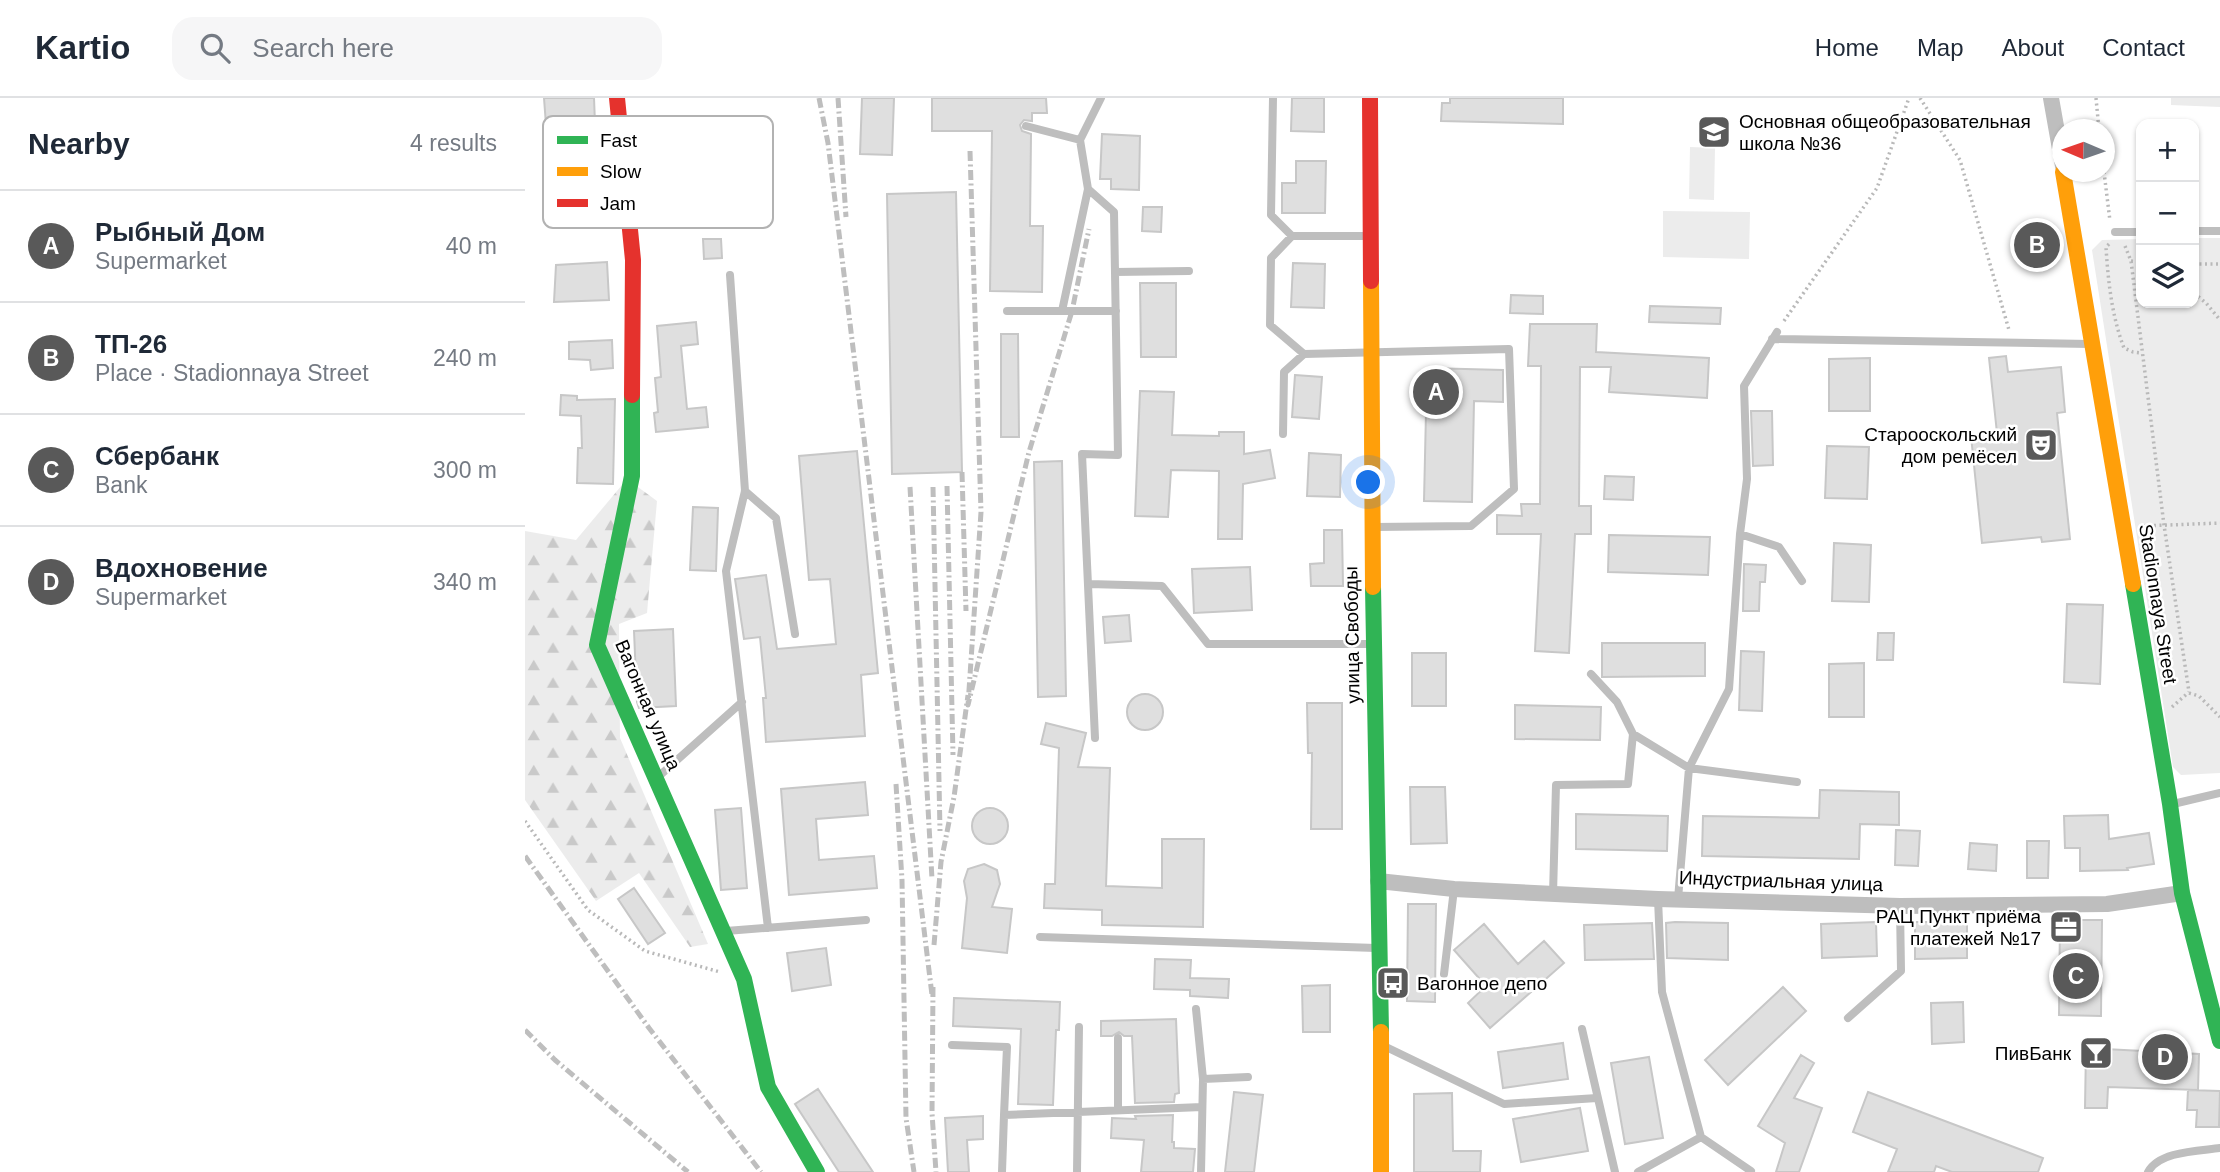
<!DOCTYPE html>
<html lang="en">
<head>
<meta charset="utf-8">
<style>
  body { margin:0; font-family:Arial,sans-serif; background:#f6f6f7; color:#1f2937 }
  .controls { position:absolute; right:21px; top:21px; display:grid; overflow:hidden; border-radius:14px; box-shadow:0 2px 5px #0004 }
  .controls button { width:63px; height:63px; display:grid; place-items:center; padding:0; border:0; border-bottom:2px solid #e0e1e3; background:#fff; color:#1f2937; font:35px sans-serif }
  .compass { position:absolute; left:1527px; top:21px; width:63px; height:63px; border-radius:50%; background:#fff; box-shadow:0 2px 5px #0004; rotate:272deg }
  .you { position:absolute; left:844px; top:385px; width:24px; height:24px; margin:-18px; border:5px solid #fff; border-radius:50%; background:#1a73e8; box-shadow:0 0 0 10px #1a73e833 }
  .badge { display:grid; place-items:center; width:46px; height:46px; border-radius:50%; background:#595959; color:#fff; font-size:23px; font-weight:700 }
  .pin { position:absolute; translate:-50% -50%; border:4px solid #fff; box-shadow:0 2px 7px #0006 }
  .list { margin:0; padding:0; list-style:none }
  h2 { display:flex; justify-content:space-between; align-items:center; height:91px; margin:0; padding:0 28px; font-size:30px }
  h2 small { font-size:23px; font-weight:400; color:#747a83 }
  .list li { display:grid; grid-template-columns:46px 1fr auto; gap:21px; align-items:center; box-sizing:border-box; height:112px; padding:0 28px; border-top:2px solid #e0e1e3 }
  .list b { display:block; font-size:26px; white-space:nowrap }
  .list p { margin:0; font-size:23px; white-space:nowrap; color:#747a83 }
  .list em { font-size:23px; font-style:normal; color:#747a83 }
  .icon { flex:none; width:38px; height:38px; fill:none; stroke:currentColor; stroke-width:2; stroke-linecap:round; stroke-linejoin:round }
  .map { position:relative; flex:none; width:1695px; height:1074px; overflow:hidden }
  header { display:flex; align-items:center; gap:42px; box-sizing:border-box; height:98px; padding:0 35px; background:#fff; border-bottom:2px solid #e0e1e3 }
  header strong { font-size:33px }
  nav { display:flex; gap:38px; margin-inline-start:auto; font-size:24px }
  .search { width:490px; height:63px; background:#f6f6f7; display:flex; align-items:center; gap:18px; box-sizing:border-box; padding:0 24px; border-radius:21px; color:#747a83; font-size:26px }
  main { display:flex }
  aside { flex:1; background:#fff }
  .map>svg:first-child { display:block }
  .green { fill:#ececec }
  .forest { fill:url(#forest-firs) }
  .building { fill:#dfdfdf; stroke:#c7c7c7; stroke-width:2 }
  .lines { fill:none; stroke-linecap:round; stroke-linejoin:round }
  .path { stroke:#b9b9b9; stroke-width:3.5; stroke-dasharray:2 3.5; stroke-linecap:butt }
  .lane { stroke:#bebebe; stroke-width:8 }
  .street { stroke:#bebebe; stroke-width:16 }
  .fast { stroke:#30b455; stroke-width:16 }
  .slow { stroke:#ff9f0a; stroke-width:16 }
  .jam { stroke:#e5322d; stroke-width:16 }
  .rail { stroke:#bebebe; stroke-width:5; stroke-dasharray:10 3.5 2 3.5; stroke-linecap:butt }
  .labels { text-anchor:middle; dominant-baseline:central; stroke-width:5; stroke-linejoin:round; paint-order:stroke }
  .poi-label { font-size:19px; fill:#000; stroke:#fff; text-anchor:end }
  .street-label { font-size:19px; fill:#000; stroke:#fff }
  .key { fill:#fff; stroke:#b2b2b2; stroke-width:2 }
  .key-label { font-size:19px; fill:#000 }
</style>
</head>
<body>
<header>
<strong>Kartio</strong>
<div class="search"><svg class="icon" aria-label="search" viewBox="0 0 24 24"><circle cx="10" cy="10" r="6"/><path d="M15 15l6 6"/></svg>Search here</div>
<nav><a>Home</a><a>Map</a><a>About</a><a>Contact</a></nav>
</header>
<main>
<aside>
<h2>Nearby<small>4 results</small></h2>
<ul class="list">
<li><span class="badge">A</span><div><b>Рыбный Дом</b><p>Supermarket</p></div><em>40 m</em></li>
<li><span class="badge">B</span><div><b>ТП-26</b><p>Place · Stadionnaya Street</p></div><em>240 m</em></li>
<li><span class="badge">C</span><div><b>Сбербанк</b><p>Bank</p></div><em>300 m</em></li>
<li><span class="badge">D</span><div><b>Вдохновение</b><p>Supermarket</p></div><em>340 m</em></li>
</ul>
</aside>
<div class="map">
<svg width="1695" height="1074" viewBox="0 0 1695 1074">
  <defs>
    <pattern id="forest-firs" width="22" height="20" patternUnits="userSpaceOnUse" patternTransform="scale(1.75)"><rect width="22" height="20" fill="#ececec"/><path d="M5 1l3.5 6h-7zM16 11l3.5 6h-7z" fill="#c9c9c9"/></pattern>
  </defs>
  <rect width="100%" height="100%" fill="#fff"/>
  <path class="green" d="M1646 0H1695V9L1646 7Z
    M1165 49 1190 50 1189 102 1164 101Z
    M1138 113 1225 114 1224 161 1138 159Z
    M1669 140H1695V675L1656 677 1648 669 1567 152 1577 142 1616 141V205H1669Z"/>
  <path class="forest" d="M102 381 132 403 122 515 94 526 95 640 183 846 165 849 114 775 71 803 0 702V433L51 442Z"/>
  <path class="building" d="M19 0H69L70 25H74V55L84 56 86 70 85 78H76L77 114 27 118 26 70 18 69 19 27H21Z
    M337 0H369L367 57 335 56Z
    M407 0H521L522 15H507V23L499 22 495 27 497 33 506 36 505 128H518L517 194 465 193 467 33H407Z
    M767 0H799V34L766 33Z
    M925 0H1038V26L916 23 917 5H925Z
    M577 36 615 38 614 92 586 91V81H575Z
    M771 63H801L800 115H757V85H771Z
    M431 94 437 374 367 376 362 96Z
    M618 109H637L636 134 617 133Z
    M1519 132 1522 160 1506 162 1502 134Z
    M178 141H196L197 160 179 161Z
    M82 164 84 202 29 204 31 167Z
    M768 165 800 166 799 210 766 209Z
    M615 185H651V259H616Z
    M986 197 1018 198V216L985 215Z
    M1125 208 1196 210 1195 226 1124 224Z
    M171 224 173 246 156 248 162 311 181 309 183 329 131 334 129 315 133 314 130 280 136 279 132 228Z
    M1005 226H1072L1071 254 1184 260 1182 300 1084 294 1086 269H1055L1054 408H1066V436H1050L1044 555 1010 553 1016 436H972V417L997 418 996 406H1015L1016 268H1003Z
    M476 236H493L494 339H476Z
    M87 242 88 270 66 272 65 262 44 261V244Z
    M1481 258 1483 274 1536 269 1540 314 1532 315 1545 441 1517 444 1516 439 1457 445 1446 338 1472 335 1464 260Z
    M1345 260V313H1304V261Z
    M902 270 978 272V304L949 303 947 404 899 403Z
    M770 277 797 279 794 321 767 319Z
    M615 293 649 294 647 337 694 338V334H719V356L745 352 750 380 718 386 717 441H693L694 373 646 372 643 419 610 418Z
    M36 297 52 298V302L90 301 88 386 52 385 53 350H57L56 318 35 317Z
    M1226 313H1247L1248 367 1228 368Z
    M1302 348 1344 349 1342 401 1300 400Z
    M332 353 353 575 336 577 340 638 241 644 238 600H241L235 539 219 541 210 481 241 477 252 551 311 546 305 481 284 482 274 358Z
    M784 355 816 357 815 399 782 398Z
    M537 363 541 598 513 599 509 364Z
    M1080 378 1109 379 1108 402 1079 401Z
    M168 409 193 410 191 473 165 472Z
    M799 432H817L818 488H786L785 466 799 465Z
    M1084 437 1185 439 1183 477 1083 474Z
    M1309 445 1346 447 1344 504 1307 503Z
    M1219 466 1241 467 1240 484H1235L1234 513H1218Z
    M725 469 727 512 669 515 667 471Z
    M1542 506 1578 507 1575 586 1539 584Z
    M604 517 606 543 580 545 578 519Z
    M148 531 151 608 114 610 112 604 109 533Z
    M1353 535H1369L1368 562H1352Z
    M1077 545H1180V578L1077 579Z
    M1216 553 1239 554 1237 613 1214 612Z
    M887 555H921V608H887Z
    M1339 565V619H1304V566Z
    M602 614a18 18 0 1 1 36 0a18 18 0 1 1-36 0Z
    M782 605H817V731H786L787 655H783Z
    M990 607 1076 609 1075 642 990 641Z
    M521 625 561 635 553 669 585 670 581 788 637 790V741H679L678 829 577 827V812L519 810 520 786H530L534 650 516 646Z
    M340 684 343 717 291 721 294 762 349 758 352 790 264 797 256 691Z
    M885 689H920L922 745 886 746Z
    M1295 692 1374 694V727L1335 726 1334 761 1177 758 1178 718 1294 720Z
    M447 728a18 18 0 1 1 36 0a18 18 0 1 1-36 0Z
    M216 710 222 790 196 792 190 712Z
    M1051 716 1143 718 1142 753 1051 751Z
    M1583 717 1584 741 1624 735 1629 766 1602 770 1603 772 1555 773V750H1540L1539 718Z
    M1371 732 1395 733 1393 768 1370 767Z
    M1502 743H1524L1523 780H1502Z
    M1445 745 1472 747 1471 773 1443 771Z
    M459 766 472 772 475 786 467 809 487 811 482 855 437 850 442 800 439 783 443 771Z
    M109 790 140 835 123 846 93 801Z
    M883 806H911L910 904 882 903Z
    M1535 822H1577L1576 918 1534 917Z
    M1150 824 1203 825V862L1142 860 1141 825Z
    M1351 824 1352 858 1297 860 1296 826Z
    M1390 824H1442V860L1390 861Z
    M1127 825 1129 861 1060 862 1059 827Z
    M959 826 993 866 1019 843 1039 865 965 930 943 905 961 888 929 852Z
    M301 850 306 887 267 893 262 855Z
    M630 861 666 862 665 880 704 881 703 900 665 898V892L629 891Z
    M805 887V934H778L777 888Z
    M1258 889 1281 913 1203 987 1180 962Z
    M429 900 535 904 534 932H531L528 1007 493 1006 496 931 428 928Z
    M1438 904 1439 944 1407 946 1406 905Z
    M651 921 654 995 650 996 649 1004 610 1005 607 938H599L594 934 587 938H576V923Z
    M1038 945 1043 981 978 990 973 954Z
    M1561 950 1674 956 1673 992 1583 989 1582 1010H1560Z
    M1276 957 1289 965 1269 1000 1297 1010 1274 1074H1251L1260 1045 1233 1028Z
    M1124 959 1138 1040 1100 1046 1086 965Z
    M293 991 348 1074H314L270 1006Z
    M1663 992 1695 993 1694 1029H1671L1672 1012H1662Z
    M709 994 738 997 729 1074H700Z
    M1343 994 1518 1060 1513 1074H1427L1411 1068 1409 1074H1363L1372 1051 1328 1034Z
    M927 995 928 1053H956L955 1074H889V996Z
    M1055 1010 1063 1053 996 1064 988 1021Z
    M648 1017 647 1044H649V1050L670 1051 668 1074H616L619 1042 586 1040 587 1020 611 1021 610 1018Z
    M458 1018V1041L442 1042 444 1074H423L420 1020Z"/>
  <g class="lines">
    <path class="path" d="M1395 0 1435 62 1484 232
      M1571 0 1574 32
      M1579 74 1585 123
      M1584 146 1581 149C1583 183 1587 219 1599 250L1608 254 1617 255
      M1600 148 1606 163 1639 427 1664 594
      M1606 163 1616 164
      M1669 166H1695
      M1669 195 1681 205 1695 222
      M1259 223 1352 90 1384 0
      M1618 428 1695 425
      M1664 595 1674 598 1695 619
      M1647 609 1664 594
      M0 723 63 812 120 853 195 874"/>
    <path class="lane" d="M748 0 746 117 767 138 746 160 745 227 779 256 759 274 758 336
      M501 28 555 42 563 91 589 114 593 357 557 356 570 640
      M555 42 576 0
      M1669 133H1695
      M1590 134H1616
      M767 138H844
      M590 174 664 173
      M205 177 220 393 201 473 243 830
      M482 213H591
      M537 213 563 91
      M1247 241 1565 246
      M779 256 984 251 989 391 946 428 849 429
      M220 393 251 420 270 536
      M1215 436 1222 381 1219 288 1252 234
      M564 486 637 488 683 546H847
      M1066 576 1092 604 1108 636
      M133 679 217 604
      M1648 706 1695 695
      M1028 796 1031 687 1103 686 1108 636 1164 670 1204 591 1215 436 1254 449 1277 483
      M1133 801 1137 894 1176 1039 1226 1073
      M1153 801 1164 670 1272 684
      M201 833 341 822
      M515 839 851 850
      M919 876 929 791
      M671 911 678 981 676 1074
      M1323 920 1376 873 1375 808
      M1057 931 1090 1074
      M427 947 482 949 479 1017 677 1009
      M859 948 979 1006 1072 1000
      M678 981 723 979
      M593 1012V940
      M477 1074 479 1017
      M552 1074 554 929
      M1113 1074 1176 1039
      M1623 1074C1634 1053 1674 1053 1695 1050"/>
    <path class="street" d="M1526 0 1538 68
      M853 783 929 791 1133 801 1375 808 1582 806 1657 795"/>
    <path class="fast" d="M107 297V378L72 547 219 881 243 989 292 1074
      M1608 486 1645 706 1657 795 1695 943
      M848 489 856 934"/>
    <path class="slow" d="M1538 74 1608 486
      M846 183 848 489
      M856 934V1074"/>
    <path class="jam" d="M92 0 108 162 107 297
      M845 0 846 183"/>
    <path class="rail" d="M294 0 303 45 407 897
      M313 0 321 119
      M445 53 456 414 443 607 504 354 547 213 564 131
      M437 374 441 513
      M422 388 428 657
      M385 389 407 781
      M408 389 415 733
      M371 686 377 782 381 1020 389 1074
      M0 758 124 930 236 1074
      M409 847 416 764 429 699 443 597
      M408 889 407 1015 411 1074
      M0 932 30 962 163 1074"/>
  </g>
  <defs>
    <symbol id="school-square" viewBox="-11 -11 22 22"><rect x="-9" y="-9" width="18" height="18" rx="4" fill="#595959" stroke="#fff"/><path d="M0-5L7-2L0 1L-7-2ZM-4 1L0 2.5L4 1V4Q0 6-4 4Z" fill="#fff"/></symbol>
    <symbol id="theatre-square" viewBox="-11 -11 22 22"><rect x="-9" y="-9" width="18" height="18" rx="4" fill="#595959" stroke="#fff"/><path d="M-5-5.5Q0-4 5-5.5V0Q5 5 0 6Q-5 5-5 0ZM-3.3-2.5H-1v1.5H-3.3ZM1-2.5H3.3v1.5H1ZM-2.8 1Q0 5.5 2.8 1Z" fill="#fff"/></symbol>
    <symbol id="office-square" viewBox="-11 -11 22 22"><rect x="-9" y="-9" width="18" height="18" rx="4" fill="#595959" stroke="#fff"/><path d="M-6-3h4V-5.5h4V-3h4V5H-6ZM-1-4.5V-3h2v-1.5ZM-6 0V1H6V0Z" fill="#fff"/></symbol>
    <symbol id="bus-square" viewBox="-11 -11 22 22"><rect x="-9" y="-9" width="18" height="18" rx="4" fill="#595959" stroke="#fff"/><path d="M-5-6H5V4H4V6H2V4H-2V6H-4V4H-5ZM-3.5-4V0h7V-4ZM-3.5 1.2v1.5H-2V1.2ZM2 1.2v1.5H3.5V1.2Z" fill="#fff"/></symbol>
    <symbol id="bar-square" viewBox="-11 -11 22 22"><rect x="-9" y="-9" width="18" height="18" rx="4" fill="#595959" stroke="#fff"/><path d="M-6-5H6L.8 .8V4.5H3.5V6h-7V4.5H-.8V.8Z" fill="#fff"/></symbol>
  </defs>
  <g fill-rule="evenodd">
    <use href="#school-square" x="1170" y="15" width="38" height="38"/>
    <use href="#theatre-square" x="1497" y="328" width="38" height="38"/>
    <use href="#office-square" x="1522" y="810" width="38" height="38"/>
    <use href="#bus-square" x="849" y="866" width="38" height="38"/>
    <use href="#bar-square" x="1552" y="936" width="38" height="38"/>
  </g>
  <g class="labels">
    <g class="poi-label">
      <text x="1214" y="23" text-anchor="start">Основная общеобразовательная<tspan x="1214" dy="22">школа №36</tspan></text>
      <text x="1492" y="336">Старооскольский<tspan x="1492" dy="22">дом ремёсел</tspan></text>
      <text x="1516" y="818">РАЦ Пункт приёма<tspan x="1516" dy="22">платежей №17</tspan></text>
      <text x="892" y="885" text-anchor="start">Вагонное депо</text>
      <text x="1546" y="955">ПивБанк</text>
    </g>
    <g class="street-label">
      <text transform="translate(1633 506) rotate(81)">Stadionnaya Street</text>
      <text transform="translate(827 537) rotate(-91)">улица Свободы</text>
      <text transform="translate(123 607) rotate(67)">Вагонная улица</text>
      <text transform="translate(1256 783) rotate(2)">Индустриальная улица</text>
    </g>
  </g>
  <rect x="18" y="18" width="230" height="112" rx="10" class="key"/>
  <rect x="32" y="38" width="31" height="8" fill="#30b455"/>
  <rect x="32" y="69" width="31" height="9" fill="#ff9f0a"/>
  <rect x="32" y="101" width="31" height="8" fill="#e5322d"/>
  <g class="key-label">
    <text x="75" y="49">Fast</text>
    <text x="75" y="80">Slow</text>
    <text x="75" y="112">Jam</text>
  </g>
</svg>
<div class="controls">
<button>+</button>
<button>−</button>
<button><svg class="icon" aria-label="layers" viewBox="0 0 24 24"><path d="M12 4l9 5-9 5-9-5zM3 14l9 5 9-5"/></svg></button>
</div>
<svg class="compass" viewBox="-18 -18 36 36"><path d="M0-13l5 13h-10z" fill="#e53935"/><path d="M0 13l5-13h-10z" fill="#747a83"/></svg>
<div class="you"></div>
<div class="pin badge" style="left:911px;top:294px">A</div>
<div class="pin badge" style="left:1512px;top:147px">B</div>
<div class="pin badge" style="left:1551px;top:878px">C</div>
<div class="pin badge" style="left:1640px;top:959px">D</div>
</div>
</main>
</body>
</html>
